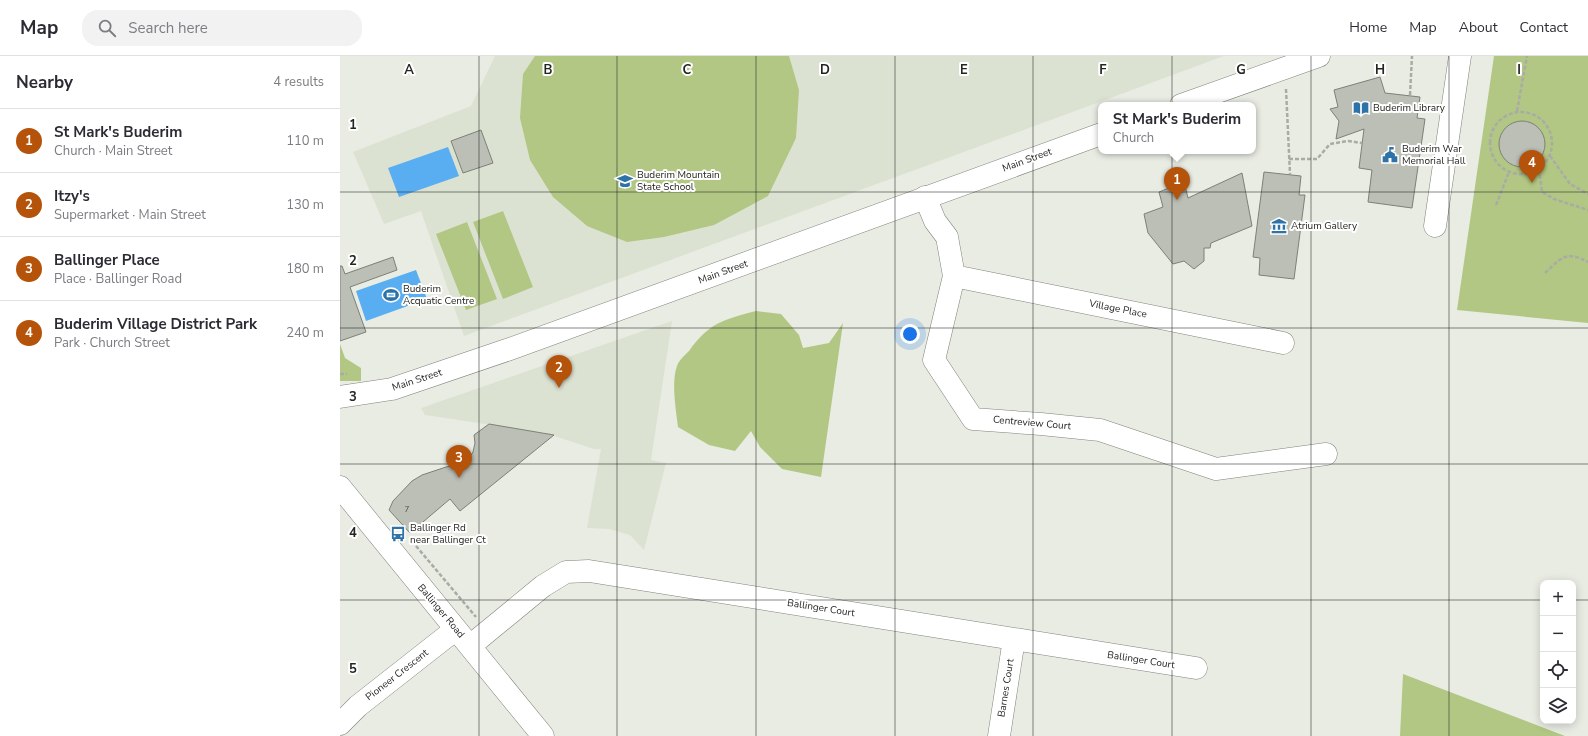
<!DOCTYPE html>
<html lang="en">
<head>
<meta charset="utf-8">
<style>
  body { margin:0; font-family:"Nunito Sans",sans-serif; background:#f2f2f3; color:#2b2b33 }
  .controls { position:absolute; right:12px; bottom:12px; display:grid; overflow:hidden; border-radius:8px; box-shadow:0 2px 10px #0003 }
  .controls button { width:36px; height:36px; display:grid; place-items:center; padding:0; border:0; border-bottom:1px solid #e1e1e2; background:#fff; color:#2b2b33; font:20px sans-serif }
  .you { position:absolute; left:570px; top:278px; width:14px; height:14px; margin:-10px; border:3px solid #fff; border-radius:50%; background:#1a73e8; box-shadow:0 0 0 6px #1a73e833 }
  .badge { display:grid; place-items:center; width:26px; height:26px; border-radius:50%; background:#b45309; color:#fff; font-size:13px; font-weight:700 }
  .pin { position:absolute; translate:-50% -33px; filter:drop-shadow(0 1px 2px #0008) }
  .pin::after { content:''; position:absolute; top:21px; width:14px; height:12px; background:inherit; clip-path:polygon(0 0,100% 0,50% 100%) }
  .popup { position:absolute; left:758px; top:46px; width:158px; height:52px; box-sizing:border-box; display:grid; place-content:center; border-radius:8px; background:#fff; filter:drop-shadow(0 1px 3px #0005); font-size:13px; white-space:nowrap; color:#7c7c81 }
  .popup b { font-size:15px; color:#2b2b33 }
  .popup::after { content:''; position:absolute; left:50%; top:100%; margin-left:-8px; border:8px solid transparent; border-top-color:#fff }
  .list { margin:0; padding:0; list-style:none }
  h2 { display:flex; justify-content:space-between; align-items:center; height:52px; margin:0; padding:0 16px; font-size:17px }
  h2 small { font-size:13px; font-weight:400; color:#7c7c81 }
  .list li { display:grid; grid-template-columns:26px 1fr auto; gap:12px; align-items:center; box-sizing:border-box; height:64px; padding:0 16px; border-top:1px solid #e1e1e2 }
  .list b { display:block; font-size:15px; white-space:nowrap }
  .list p { margin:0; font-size:13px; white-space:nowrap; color:#7c7c81 }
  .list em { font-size:13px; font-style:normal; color:#7c7c81 }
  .icon { flex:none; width:22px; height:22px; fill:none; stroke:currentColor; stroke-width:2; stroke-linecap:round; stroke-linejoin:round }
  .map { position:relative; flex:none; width:1248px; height:680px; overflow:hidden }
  header { display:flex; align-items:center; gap:24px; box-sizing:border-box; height:56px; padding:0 20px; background:#fff; border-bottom:1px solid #e1e1e2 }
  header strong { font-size:19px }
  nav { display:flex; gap:22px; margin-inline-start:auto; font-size:14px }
  .search { width:280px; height:36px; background:#f2f2f3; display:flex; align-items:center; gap:10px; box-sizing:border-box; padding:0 14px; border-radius:16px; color:#7c7c81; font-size:15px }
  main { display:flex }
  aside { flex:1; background:#fff }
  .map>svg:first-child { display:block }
  .built { fill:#dce2d2 }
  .green { fill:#b2c783 }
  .water { fill:#59aef2 }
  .building { fill:#bcbfb6; stroke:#7d8078 }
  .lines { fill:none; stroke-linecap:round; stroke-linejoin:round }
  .minor-casing { stroke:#80837b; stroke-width:23 }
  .major-casing { stroke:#80837b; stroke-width:23 }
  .path { stroke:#a9aca5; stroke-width:2.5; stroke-dasharray:4 2; stroke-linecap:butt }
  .minor { stroke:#fff; stroke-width:22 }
  .major { stroke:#fff; stroke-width:22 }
  .grid { fill:none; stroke:#232521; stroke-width:1; stroke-opacity:0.55 }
  .labels { text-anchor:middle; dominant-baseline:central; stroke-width:4; stroke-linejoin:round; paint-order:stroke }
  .number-label { font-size:8px; fill:#494c46 }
  .poi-label { font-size:10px; fill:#232521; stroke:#fff; text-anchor:start }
  .street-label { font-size:10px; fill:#232521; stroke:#fff }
  .grid-label { font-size:13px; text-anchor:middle; font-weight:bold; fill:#232521; stroke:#fff; stroke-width:4; stroke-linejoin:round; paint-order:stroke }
</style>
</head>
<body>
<header>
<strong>Map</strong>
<div class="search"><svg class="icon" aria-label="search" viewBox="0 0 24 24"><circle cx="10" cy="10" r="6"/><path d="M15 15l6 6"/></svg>Search here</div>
<nav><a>Home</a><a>Map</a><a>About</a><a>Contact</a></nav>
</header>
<main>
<aside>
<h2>Nearby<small>4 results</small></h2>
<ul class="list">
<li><span class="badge">1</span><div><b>St Mark's Buderim</b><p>Church · Main Street</p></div><em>110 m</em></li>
<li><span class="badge">2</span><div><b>Itzy's</b><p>Supermarket · Main Street</p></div><em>130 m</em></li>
<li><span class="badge">3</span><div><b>Ballinger Place</b><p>Place · Ballinger Road</p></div><em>180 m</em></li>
<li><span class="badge">4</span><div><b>Buderim Village District Park</b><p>Park · Church Street</p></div><em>240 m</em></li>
</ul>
</aside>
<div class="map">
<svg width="1248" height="680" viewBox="0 0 1248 680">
  <rect width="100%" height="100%" fill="#e8ece3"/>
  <path class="built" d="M155 0H884L124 280 81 155 44 168 13 96 131 50Z
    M332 265 311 404 326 407 304 494 290 479 269 473 247 472 261 393H254L205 377 85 359 81 352Z"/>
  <path class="green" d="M195 0H449L459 34 456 82 428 140 374 169 324 181 287 186 247 170 213 141 190 104 180 62 183 18Z
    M1154 0H1248V267L1117 254Z
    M163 155 193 231 163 243 133 166Z
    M127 166 157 243 126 254 96 178Z
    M416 255 441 258 459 279 463 292 489 287 503 267 481 421 442 413 420 391 411 375 395 395 369 389 338 371C336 354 331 326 337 310 339 304 345 299 349 295 370 266 383 264 416 255Z
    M0 288 5 302 21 312V325H0Z
    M1063 618 1225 680H1060Z"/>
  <path class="water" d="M108 91 119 120 59 141 48 112Z
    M76 214 87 243 26 265 16 235Z"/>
  <path class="building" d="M1040 21 1045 37 1080 41 1077 62 1085 63 1072 152 1028 146 1032 114 1019 112 1024 73 996 83 999 65 990 53 998 51 994 34Z
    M1159 88a23 23 0 1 1 46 0a23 23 0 1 1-46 0Z
    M141 74 153 107 123 117 111 85Z
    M924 116 961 120 959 139H965L954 223 919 219 920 202 913 201Z
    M902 117 912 170 871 187 870 192H864V205L854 213 844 205 833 208 808 177 804 158 823 151 819 136 844 126 848 142Z
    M53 201 57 214 10 231 26 276 0 285V210H2L5 218Z
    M149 368 214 379 120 455 110 443 70 477 49 454 53 445 72 425 82 419 106 411 119 408 128 403 133 396 135 387 134 379Z"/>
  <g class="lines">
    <defs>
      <path id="minor" d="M585 141 595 165 607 181 614 220 594 304 633 363 701 368 760 374 876 413 986 398
        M1095 170 1120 0
        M614 220 943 287
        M0 431 203 680
        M130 590 203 530 226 516 249 515 856 612
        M0 668 18 650 116 573
        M659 680 674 583"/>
      <path id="major" d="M841 49 979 0
        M0 341 52 333 167 294 761 78"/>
    </defs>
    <use href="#minor" class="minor-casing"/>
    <use href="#major" class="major-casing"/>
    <path class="path" d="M946 33 950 118
      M1070 39 1072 0
      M1177 55 1187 0
      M1150 87a31 31 0 1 1 62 0a31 31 0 1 1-62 0Z
      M1210 100 1230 128 1248 138
      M949 103H977L990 88 1008 85 1022 87
      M1199 113 1202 136 1214 143 1248 154
      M1156 149 1169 116
      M1205 217C1221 202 1226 194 1248 206
      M0 318H7
      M76 490 136 561"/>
    <use href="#minor" class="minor"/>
    <use href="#major" class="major"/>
  </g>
  <path class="grid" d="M139 0V680M277 0V680M416 0V680M555 0V680M693 0V680M832 0V680M971 0V680M1109 0V680M0 136H1248M0 272H1248M0 408H1248M0 544H1203M1233 544H1248"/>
  <defs>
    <symbol id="library-bare" viewBox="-9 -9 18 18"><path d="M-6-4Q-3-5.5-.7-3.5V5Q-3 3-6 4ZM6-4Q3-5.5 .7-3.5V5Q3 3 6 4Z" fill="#2d73a7" stroke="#fff" stroke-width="2.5" paint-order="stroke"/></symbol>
    <symbol id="civic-bare" viewBox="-9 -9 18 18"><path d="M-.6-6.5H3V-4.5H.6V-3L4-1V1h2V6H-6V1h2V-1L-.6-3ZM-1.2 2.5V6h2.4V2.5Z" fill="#2d73a7" stroke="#fff" stroke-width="2.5" paint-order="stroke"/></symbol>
    <symbol id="school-bare" viewBox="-9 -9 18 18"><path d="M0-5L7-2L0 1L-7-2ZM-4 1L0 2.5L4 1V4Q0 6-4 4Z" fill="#2d73a7" stroke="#fff" stroke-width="2.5" paint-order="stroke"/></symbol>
    <symbol id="museum-bare" viewBox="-9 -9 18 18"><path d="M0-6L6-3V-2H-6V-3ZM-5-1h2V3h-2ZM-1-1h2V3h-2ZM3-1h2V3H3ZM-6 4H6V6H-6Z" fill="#2d73a7" stroke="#fff" stroke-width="2.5" paint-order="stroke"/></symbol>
    <symbol id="stadium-bare" viewBox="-9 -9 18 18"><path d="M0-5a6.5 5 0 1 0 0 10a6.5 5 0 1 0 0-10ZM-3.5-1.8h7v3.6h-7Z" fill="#2d73a7" stroke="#fff" stroke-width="2.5" paint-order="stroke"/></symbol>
    <symbol id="bus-bare" viewBox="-9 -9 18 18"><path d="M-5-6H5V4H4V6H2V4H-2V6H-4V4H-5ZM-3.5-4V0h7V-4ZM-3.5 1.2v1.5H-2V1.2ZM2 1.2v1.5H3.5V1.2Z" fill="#2d73a7" stroke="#fff" stroke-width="2.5" paint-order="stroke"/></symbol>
  </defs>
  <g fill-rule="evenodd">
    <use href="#library-bare" x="1010" y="41" width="22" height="22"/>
    <use href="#civic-bare" x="1039" y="88" width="22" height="22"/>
    <use href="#school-bare" x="274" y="114" width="22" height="22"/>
    <use href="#museum-bare" x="928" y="159" width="22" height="22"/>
    <use href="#stadium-bare" x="40" y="228" width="22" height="22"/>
    <use href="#bus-bare" x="47" y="467" width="22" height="22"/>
  </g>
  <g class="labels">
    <g class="number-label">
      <text x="67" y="453">7</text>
    </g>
    <g class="poi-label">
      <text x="1033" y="52">Buderim Library</text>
      <text x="1062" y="93">Buderim War<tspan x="1062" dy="12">Memorial Hall</tspan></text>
      <text x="297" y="119">Buderim Mountain<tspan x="297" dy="12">State School</tspan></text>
      <text x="951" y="170">Atrium Gallery</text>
      <text x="63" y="233">Buderim<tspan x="63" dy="12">Acquatic Centre</tspan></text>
      <text x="70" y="472">Ballinger Rd<tspan x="70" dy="12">near Ballinger Ct</tspan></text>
    </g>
    <g class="street-label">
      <text transform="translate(687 104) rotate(-20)">Main Street</text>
      <text transform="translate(383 216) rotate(-20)">Main Street</text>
      <text transform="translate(778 253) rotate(11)">Village Place</text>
      <text transform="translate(77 324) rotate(-18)">Main Street</text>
      <text transform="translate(692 367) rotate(5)">Centreview Court</text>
      <text transform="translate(481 552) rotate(9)">Ballinger Court</text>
      <text transform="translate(101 555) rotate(50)">Ballinger Road</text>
      <text transform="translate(801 604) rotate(9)">Ballinger Court</text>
      <text transform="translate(57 619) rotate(-38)">Pioneer Crescent</text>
      <text transform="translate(666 632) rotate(-81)">Barnes Court</text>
    </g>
  </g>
  <g class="grid-label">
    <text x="69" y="18">A</text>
    <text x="208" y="18">B</text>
    <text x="347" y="18">C</text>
    <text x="485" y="18">D</text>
    <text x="624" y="18">E</text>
    <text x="763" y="18">F</text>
    <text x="901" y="18">G</text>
    <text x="1040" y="18">H</text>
    <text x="1179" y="18">I</text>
    <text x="13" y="73">1</text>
    <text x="13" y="209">2</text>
    <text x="13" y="345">3</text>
    <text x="13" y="481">4</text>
    <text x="13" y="617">5</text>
  </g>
</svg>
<div class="controls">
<button>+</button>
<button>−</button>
<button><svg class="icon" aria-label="locate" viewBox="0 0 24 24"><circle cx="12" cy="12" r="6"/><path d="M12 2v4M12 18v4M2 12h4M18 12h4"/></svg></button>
<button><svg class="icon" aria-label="layers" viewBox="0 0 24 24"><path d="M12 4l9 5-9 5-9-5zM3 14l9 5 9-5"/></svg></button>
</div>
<div class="you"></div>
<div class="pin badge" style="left:837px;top:144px">1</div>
<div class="popup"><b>St Mark's Buderim</b>Church</div>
<div class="pin badge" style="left:219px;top:332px">2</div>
<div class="pin badge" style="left:119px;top:422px">3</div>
<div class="pin badge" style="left:1192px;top:127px">4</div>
</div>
</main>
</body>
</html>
